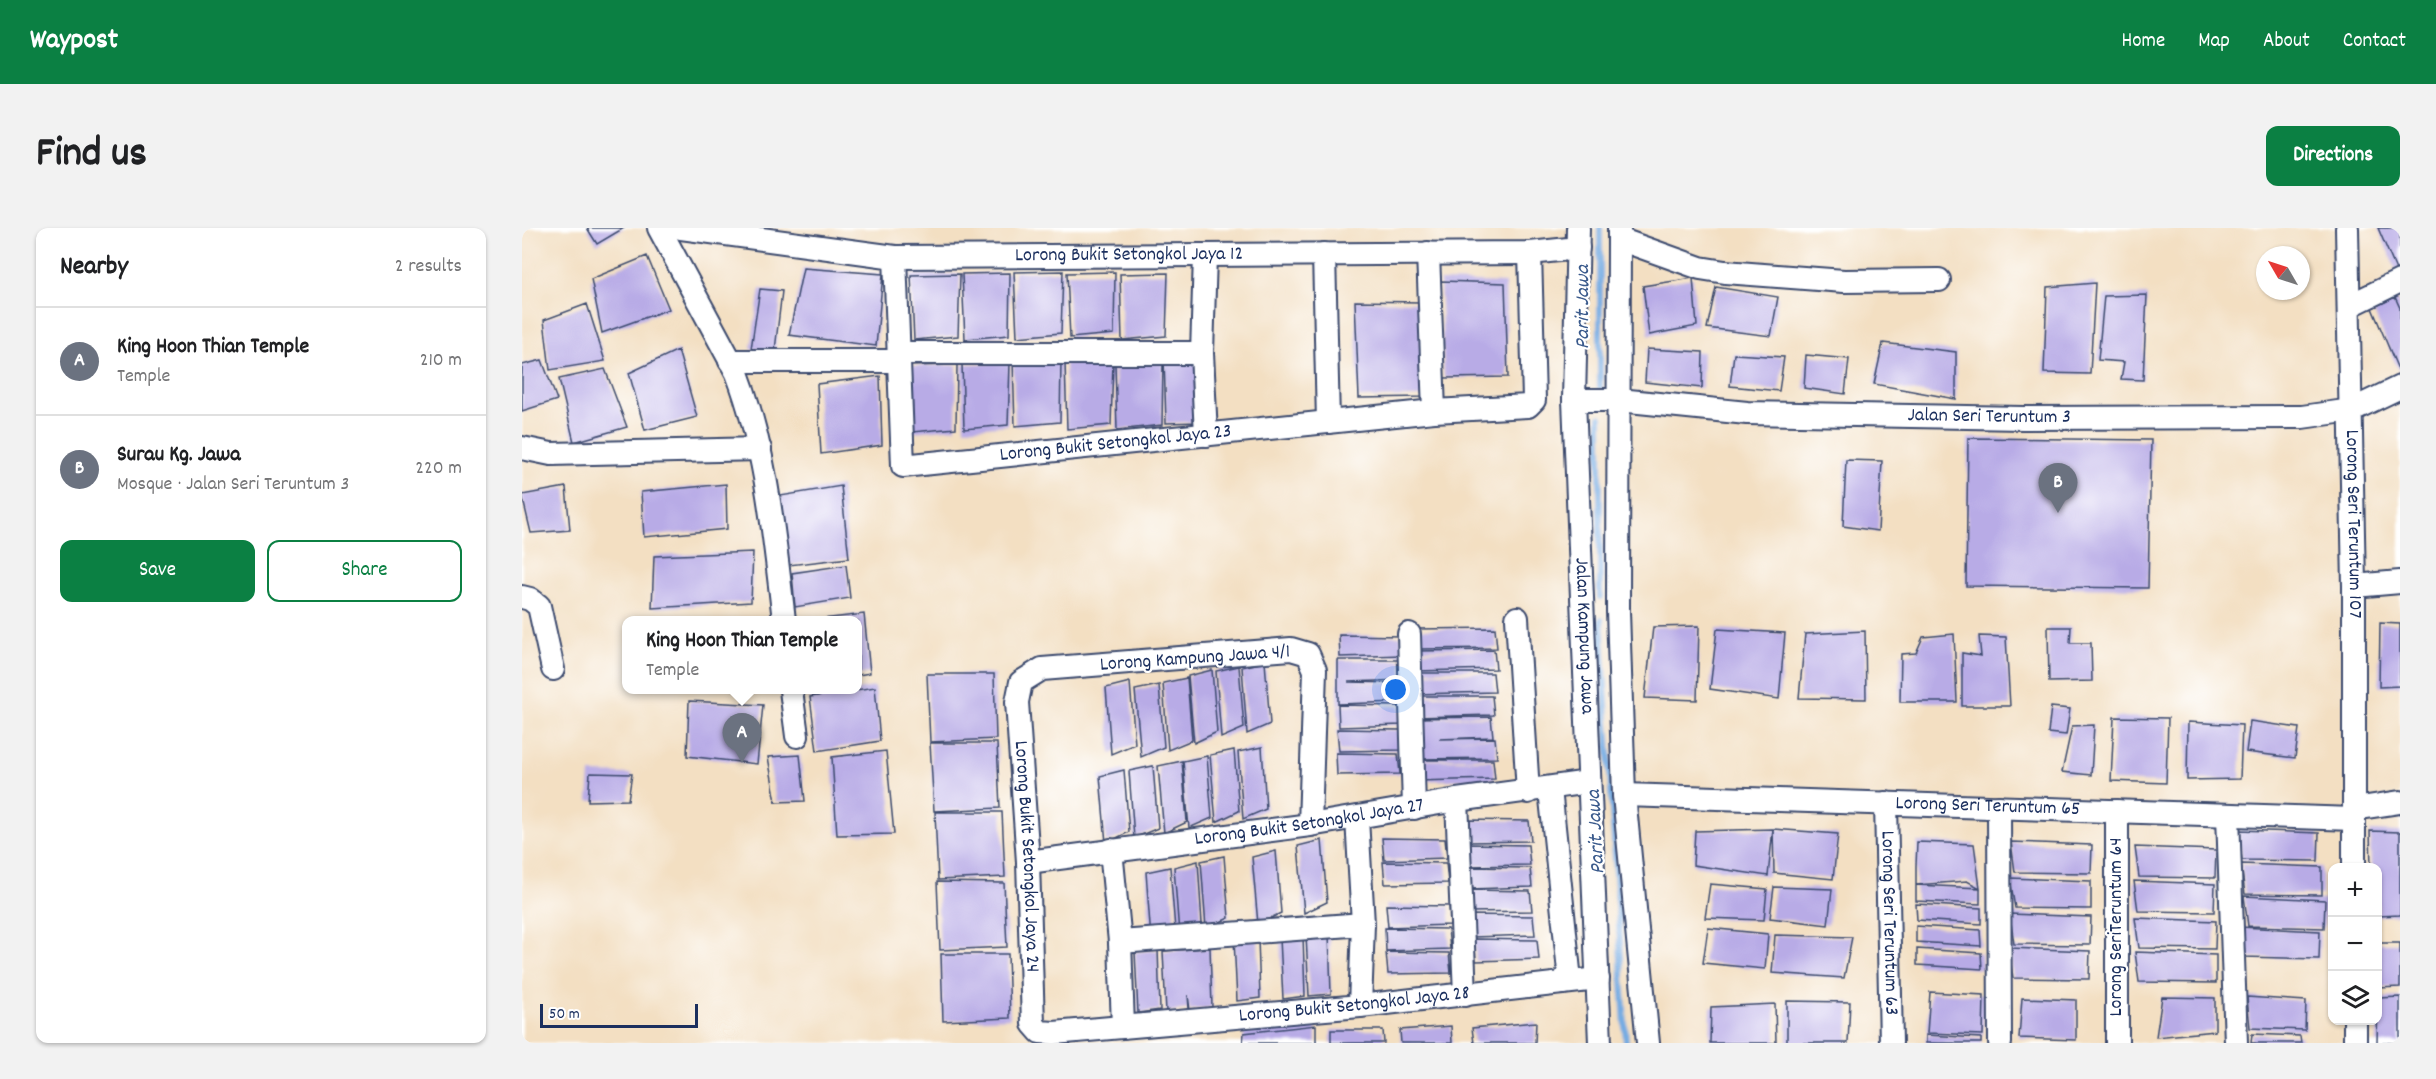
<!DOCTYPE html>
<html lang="en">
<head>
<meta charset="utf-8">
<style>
  body { margin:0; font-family:Dekko,sans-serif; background:#f2f2f2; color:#202124 }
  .controls { position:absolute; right:18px; bottom:18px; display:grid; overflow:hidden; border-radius:12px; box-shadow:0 2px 4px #0004 }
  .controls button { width:54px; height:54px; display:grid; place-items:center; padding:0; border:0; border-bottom:2px solid #e0e0e0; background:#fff; color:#202124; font:30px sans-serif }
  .compass { position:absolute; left:1734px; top:18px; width:54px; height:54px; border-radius:50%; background:#fff; box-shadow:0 2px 4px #0004; rotate:309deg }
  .scale { position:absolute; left:18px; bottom:15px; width:158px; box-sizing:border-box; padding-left:6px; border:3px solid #1b2f5e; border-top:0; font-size:16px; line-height:21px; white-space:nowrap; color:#1b2f5e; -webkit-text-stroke:4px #fff; paint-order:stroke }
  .you { position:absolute; left:874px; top:462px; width:21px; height:21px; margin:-15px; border:4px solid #fff; border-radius:50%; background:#1a73e8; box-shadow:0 0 0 9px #1a73e833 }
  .badge { display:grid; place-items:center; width:39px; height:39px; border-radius:50%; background:#0b8043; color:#fff; font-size:20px; font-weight:700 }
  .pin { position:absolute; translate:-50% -50px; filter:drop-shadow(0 2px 3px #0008) }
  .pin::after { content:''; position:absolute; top:32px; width:21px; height:18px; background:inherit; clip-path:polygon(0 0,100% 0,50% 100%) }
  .popup { position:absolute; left:100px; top:388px; width:240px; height:78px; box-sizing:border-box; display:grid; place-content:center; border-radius:12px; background:#fff; filter:drop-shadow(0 2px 4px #0005); font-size:20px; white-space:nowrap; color:#757577 }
  .popup b { font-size:22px; color:#202124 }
  .popup::after { content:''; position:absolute; left:50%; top:100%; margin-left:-12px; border:12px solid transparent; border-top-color:#fff }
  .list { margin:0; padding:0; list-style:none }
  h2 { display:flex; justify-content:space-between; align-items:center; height:78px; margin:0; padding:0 24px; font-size:26px }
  h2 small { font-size:20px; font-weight:400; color:#757577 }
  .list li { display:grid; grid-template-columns:39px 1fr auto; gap:18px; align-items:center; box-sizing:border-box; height:108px; padding:0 24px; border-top:2px solid #e0e0e0 }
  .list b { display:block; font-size:22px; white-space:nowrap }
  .list p { margin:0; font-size:20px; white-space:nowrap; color:#757577 }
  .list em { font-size:20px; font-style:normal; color:#757577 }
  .actions { display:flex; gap:12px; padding:18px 24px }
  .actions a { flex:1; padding:14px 0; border:2px solid #0b8043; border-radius:12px; text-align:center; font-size:21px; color:#0b8043 }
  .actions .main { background:#0b8043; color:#fff }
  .icon { flex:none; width:33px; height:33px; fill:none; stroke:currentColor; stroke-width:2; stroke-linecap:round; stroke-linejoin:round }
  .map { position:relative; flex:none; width:1878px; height:815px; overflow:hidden; border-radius:12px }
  header { display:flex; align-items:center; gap:36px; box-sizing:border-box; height:84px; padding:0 30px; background:#0b8043; color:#fff }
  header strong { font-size:28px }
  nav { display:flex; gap:33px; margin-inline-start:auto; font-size:21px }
  .intro { display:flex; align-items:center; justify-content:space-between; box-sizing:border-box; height:144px; padding:0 36px }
  h1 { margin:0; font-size:42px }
  .button { padding:15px 27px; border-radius:12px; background:#0b8043; color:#fff; font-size:21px; font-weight:700 }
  main { display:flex; gap:36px; padding:0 36px }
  aside { flex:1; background:#fff; border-radius:12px; box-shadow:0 2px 4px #0004 }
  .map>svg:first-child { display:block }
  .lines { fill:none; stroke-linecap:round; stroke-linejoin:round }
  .stream { stroke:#74abe2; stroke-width:6 }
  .building { fill:#b8abe6 }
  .minor-casing { stroke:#3b496d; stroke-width:26 }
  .minor { stroke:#fff; stroke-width:22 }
  .labels { text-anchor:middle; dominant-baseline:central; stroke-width:4.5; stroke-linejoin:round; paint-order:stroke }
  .street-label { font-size:20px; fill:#1b2f5e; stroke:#fff }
  .water-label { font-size:21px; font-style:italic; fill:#3a5a8c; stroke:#fff }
</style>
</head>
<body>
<header>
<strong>Waypost</strong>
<nav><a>Home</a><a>Map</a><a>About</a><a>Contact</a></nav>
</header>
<div class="intro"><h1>Find us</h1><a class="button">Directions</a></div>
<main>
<aside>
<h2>Nearby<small>2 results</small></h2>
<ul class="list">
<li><span class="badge" style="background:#6b7280">A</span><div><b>King Hoon Thian Temple</b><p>Temple</p></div><em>210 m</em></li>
<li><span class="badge" style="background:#6b7280">B</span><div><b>Surau Kg. Jawa</b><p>Mosque · Jalan Seri Teruntum 3</p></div><em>220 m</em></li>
</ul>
<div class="actions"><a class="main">Save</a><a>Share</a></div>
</aside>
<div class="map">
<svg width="1878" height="815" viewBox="0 0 1878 815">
  <rect width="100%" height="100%" fill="#fff"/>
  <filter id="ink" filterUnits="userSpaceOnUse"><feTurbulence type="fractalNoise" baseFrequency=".0167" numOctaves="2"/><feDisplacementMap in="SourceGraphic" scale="12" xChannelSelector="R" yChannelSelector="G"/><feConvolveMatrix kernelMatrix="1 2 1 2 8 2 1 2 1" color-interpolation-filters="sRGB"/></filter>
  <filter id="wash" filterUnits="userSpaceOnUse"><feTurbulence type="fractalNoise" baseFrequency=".008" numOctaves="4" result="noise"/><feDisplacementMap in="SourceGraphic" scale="24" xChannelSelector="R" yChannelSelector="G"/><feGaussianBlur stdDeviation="1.35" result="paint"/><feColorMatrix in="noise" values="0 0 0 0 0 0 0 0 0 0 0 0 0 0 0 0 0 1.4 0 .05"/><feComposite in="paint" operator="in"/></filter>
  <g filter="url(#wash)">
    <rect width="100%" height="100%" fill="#f3dfc2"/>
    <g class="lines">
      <path class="stream" d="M1078 159V0
        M1078 189V369
        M1079 392 1104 815"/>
    </g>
    <g id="blocks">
      <path class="building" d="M65 0H102L75 16Z
        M1856 0H1878V40L1874 42Z
        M125 28 147 81 80 105 69 51Z
        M281 40 361 46 354 118 267 107Z
        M541 43 539 105 495 109 492 44Z
        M593 44 592 106 548 110 545 45Z
        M488 45 487 107 443 111 440 46Z
        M646 45 644 108 600 112 598 46Z
        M438 46 436 108 392 112 389 47Z
        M1171 50 1175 98 1127 107 1121 58Z
        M918 53 983 55 986 149 922 150Z
        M1573 55 1568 146 1522 145 1525 59Z
        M1194 59 1256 69 1249 108 1185 100Z
        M238 61 260 63 253 122 229 121Z
        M1625 67 1621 152 1599 151 1602 134 1576 132 1582 68Z
        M1873 69 1878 80V146L1850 80Z
        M833 73 898 74 901 169 837 170Z
        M65 76 83 133 28 142 22 92Z
        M1361 115 1434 124V171L1352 156Z
        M1125 121 1181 124 1180 160 1123 154Z
        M156 122 175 189 123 202 107 145Z
        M1212 126 1262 129 1257 163 1208 158Z
        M1284 127 1327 131 1323 166 1282 160Z
        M642 130 676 132 677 194 644 195Z
        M20 132 35 172 0 183V137Z
        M539 132 538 194 493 198 491 133Z
        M591 134 589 197 545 201 543 135Z
        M488 135 486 197 442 201 440 136Z
        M641 135 640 197 595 202 593 136Z
        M435 137 434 200 390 204 387 138Z
        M83 141 105 199 52 214 37 151Z
        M358 148 360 217 299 226 295 156Z
        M1446 210 1629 212 1626 360 1444 358Z
        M1324 232 1360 233 1356 303 1321 298Z
        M204 256 205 301 122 309 119 264Z
        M319 258 327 330 267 337 258 268Z
        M44 259 48 302 9 305 0 267Z
        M231 324 229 374 130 380 132 328Z
        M324 337 328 370 273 379 270 345Z
        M342 386 348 445 336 447V393L300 391Z
        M1858 395 1878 396V458L1857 459Z
        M1177 398 1175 472 1123 470 1131 399Z
        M1526 399H1549L1548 415H1569L1570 453 1527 454Z
        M973 400 975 420 895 421V401Z
        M1195 401 1263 405 1257 471 1188 461Z
        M1343 403 1344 471 1277 470 1283 406Z
        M1432 406 1435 474H1378L1379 426 1394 425 1401 409Z
        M817 407 879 408 881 427 818 429Z
        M1457 408 1484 409 1488 478H1440V425L1459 428Z
        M972 422 974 441 894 443V423Z
        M816 432H879L881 452 826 454 877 455 879 474 816 476Z
        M743 434 748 496 725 506 720 439Z
        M717 438 722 500 699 510 694 443Z
        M690 442 695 504 672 515 666 448Z
        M893 445H971L973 464 893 466Z
        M405 446H472L474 511 408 514Z
        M665 450 670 512 646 522 641 455Z
        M608 454 613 516 589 526 584 460Z
        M637 457 642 519 619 529 613 462Z
        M353 459 358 513 295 523 288 469Z
        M893 468H970L972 487 892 489Z
        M167 473 241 477 235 536 165 528Z
        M816 477 878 478 880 497 817 499Z
        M1529 479 1548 481 1544 507 1526 505Z
        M969 489 971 509 917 511 973 510 975 530 895 531 891 490Z
        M1592 489 1646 490 1644 555 1589 553Z
        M1728 493 1777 500 1773 530 1724 524Z
        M1666 494 1720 497 1718 551 1665 552Z
        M1572 497 1569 547 1540 544 1550 498Z
        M815 501 878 502 880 522 817 523Z
        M408 515H475L478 580 412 583Z
        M740 519 744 581 721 591 716 524Z
        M712 522 717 583 694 594 688 527Z
        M364 523 372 606 315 607 310 529Z
        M814 525 876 526 878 546 815 547Z
        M278 527 283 573 254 574 246 529Z
        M685 528 690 590 667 600 661 533Z
        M893 532H971L973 551 893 553Z
        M660 533 665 594 642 605 636 538Z
        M631 538 636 600 612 610 607 543Z
        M602 542 607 604 584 615 578 548Z
        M68 545 110 546 106 572 66 573Z
        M413 584H480L483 649 416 652Z
        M945 592 1007 593 1009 613 946 614Z
        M1251 601 1246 648 1171 637 1173 603 1251 601 1316 606 1311 651 1252 645Z
        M1716 602 1797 605 1796 633 1720 632Z
        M1848 603 1878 604V687L1856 688V639H1849Z
        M860 610 923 611 925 630 862 632Z
        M800 612 805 674 782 685 776 618Z
        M1395 614 1452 616 1458 660 1445 653 1394 657 1458 660V676L1394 673V638Z
        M1489 614 1570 617 1569 645 1493 644Z
        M943 616 1006 617 1008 637 945 638Z
        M1613 619 1694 622 1693 650 1617 649Z
        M754 623 759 685 736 696 730 629Z
        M702 628 707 690 684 700 679 633Z
        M676 633 680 696 657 706 652 639Z
        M861 634 924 635 926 655 863 656Z
        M1719 636 1800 639V667L1723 666Z
        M648 639 653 701 629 711 624 644Z
        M946 639 1008 640 1010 659 947 661Z
        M1488 650 1569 653V681L1493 680Z
        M1612 653 1693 656 1692 684 1616 683Z
        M415 654 482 655 485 719 418 722Z
        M1188 656 1245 661 1242 692 1183 690Z
        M1252 659 1310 661 1306 697 1248 690Z
        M946 662 1008 663 1010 683 947 684Z
        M1722 668 1803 672 1802 700 1726 698Z
        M1394 676 1459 680V696L1395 692Z
        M864 677 927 678 929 697 866 699Z
        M1488 686 1569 689 1568 717 1492 716Z
        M948 687 1011 688 1013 707 950 709Z
        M1613 690 1694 693 1693 721 1617 720Z
        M1394 698 1458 702 1459 718 1394 714Z
        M1717 699 1798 703 1797 731 1721 729Z
        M863 700 926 701 928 721 864 723Z
        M1186 700 1246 706 1243 741 1181 735Z
        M807 705 809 766 787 768 784 707Z
        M1253 707 1330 709 1322 750 1250 745Z
        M781 708 783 768 761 771 758 710Z
        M736 710 738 770 715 773 712 711Z
        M952 711 1015 712 1017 731 954 733Z
        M1856 715H1878V759L1856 760Z
        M688 720 690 779 668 782 666 767 667 781 644 784 641 723Z
        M1487 720 1568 723 1567 751 1491 750Z
        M1395 721 1459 725 1460 741 1395 737Z
        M636 722 638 782 616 785 613 724Z
        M864 724 927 725 929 745 866 746Z
        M1613 724 1694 727V755L1617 754Z
        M419 726H486L488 790 421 793Z
        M1408 764 1462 767 1461 807 1405 805Z
        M1640 769 1693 770V803L1634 809Z
        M1725 769 1784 773 1783 802 1728 800Z
        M1878 769V815H1855L1856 770Z
        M1500 770 1554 772V812L1497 810Z
        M1265 773 1328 774 1326 815H1265Z
        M1253 776 1254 815H1188L1189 779Z
        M1014 794 1013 815H952L950 800Z
        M794 797V815H721L722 805Z
        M929 798 930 815H879L878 802Z
        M809 802H861L862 815H809Z
        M1730 806 1778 808 1779 815H1729Z
        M1404 807 1459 810V815H1404Z"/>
    </g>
  </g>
  <g filter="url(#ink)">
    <use href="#blocks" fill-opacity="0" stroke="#3b496d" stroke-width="1.5"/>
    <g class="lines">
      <defs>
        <g id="minor">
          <path d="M137 0 215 145C245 224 252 309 262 392"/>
          <path id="s1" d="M159 0 373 29 1008 25 1056 20"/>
          <path id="s2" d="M1056 0 1052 172 1078 815"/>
          <path d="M1097 0 1096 383 1102 567 1126 815"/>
          <path id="s3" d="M1825 0 1832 358V640"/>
          <path d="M1097 11 1178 40 1203 44 1322 53 1417 52"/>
          <path d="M906 25 912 183"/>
          <path d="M802 26 806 194"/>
          <path d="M683 27 680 125 684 207"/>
          <path id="s4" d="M373 29 381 238 912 183 1006 178 1012 172 1008 25"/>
          <path d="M1827 78 1878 53"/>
          <path d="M377 125H680"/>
          <path d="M208 133H377"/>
          <path id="s5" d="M1052 172H1097L1225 185 1501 190 1780 189 1830 182 1878 159"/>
          <path d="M0 220 29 226 238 221"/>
          <path d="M1832 358 1878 354"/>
          <path d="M0 369 8 371 17 378 31 441"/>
          <path d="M995 390 1006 564"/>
          <path d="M887 406 892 580"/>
          <path d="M269 462 275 508"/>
          <path d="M1028 561 1047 743 1041 755"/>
          <path id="s6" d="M1102 567 1832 591"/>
          <path d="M935 572 943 767"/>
          <path id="s7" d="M1364 575 1369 815"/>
          <path d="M1477 579 1478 815"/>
          <path d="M1832 581 1878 574"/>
          <path d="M1706 587 1714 815"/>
          <path d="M835 590 841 696 838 778"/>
          <path id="s8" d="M788 597 793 442 786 426 769 421 520 441 499 454 495 474 506 634 511 796 518 804 532 805 838 778 1076 751"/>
          <path d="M589 622 598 714 601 799"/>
          <path id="s9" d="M506 634 788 597 935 572 1067 554"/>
          <path d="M598 714 841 696"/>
          <path d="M1833 792V815"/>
          <path d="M1595 815V583"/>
        </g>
      </defs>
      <use href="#minor" class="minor-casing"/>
      <use href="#minor" class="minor"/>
    </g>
  </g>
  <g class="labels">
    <g class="street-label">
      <text stroke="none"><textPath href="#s1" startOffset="450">Lorong Bukit Setongkol Jaya 12</textPath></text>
      <text stroke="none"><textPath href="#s5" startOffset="416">Jalan Seri Teruntum 3</textPath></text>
      <text stroke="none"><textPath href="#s4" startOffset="423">Lorong Bukit Setongkol Jaya 23</textPath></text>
      <text stroke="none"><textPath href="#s3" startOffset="296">Lorong Seri Teruntum 107</textPath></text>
      <text stroke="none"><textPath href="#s2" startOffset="408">Jalan Kampung Jawa</textPath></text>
      <text transform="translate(673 431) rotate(-4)">Lorong Kampung Jawa 4/1</text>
      <text stroke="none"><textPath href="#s6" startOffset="364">Lorong Seri Teruntum 65</textPath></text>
      <text stroke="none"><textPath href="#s9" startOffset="284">Lorong Bukit Setongkol Jaya 27</textPath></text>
      <text stroke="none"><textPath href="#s8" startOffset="640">Lorong Bukit Setongkol Jaya 24</textPath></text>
      <text stroke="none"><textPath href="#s7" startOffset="120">Lorong Seri Teruntum 63</textPath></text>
      <text transform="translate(1595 699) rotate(-90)">Lorong SeriTeruntum 64</text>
      <text stroke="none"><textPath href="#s8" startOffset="1134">Lorong Bukit Setongkol Jaya 28</textPath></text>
    </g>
    <g class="water-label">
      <text transform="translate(1062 79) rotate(-90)">Parit Jawa</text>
      <text transform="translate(1075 604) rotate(-93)">Parit Jawa</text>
    </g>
  </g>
</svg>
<div class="controls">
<button>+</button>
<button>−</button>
<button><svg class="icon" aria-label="layers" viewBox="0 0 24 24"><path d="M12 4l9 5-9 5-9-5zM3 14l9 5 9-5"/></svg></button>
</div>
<svg class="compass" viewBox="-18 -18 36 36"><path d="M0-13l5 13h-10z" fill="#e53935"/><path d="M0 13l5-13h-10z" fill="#757577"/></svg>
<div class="scale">50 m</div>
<div class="you"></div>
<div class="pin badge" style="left:220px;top:535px;background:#6b7280">A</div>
<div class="popup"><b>King Hoon Thian Temple</b>Temple</div>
<div class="pin badge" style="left:1536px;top:285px;background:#6b7280">B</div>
</div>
</main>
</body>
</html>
